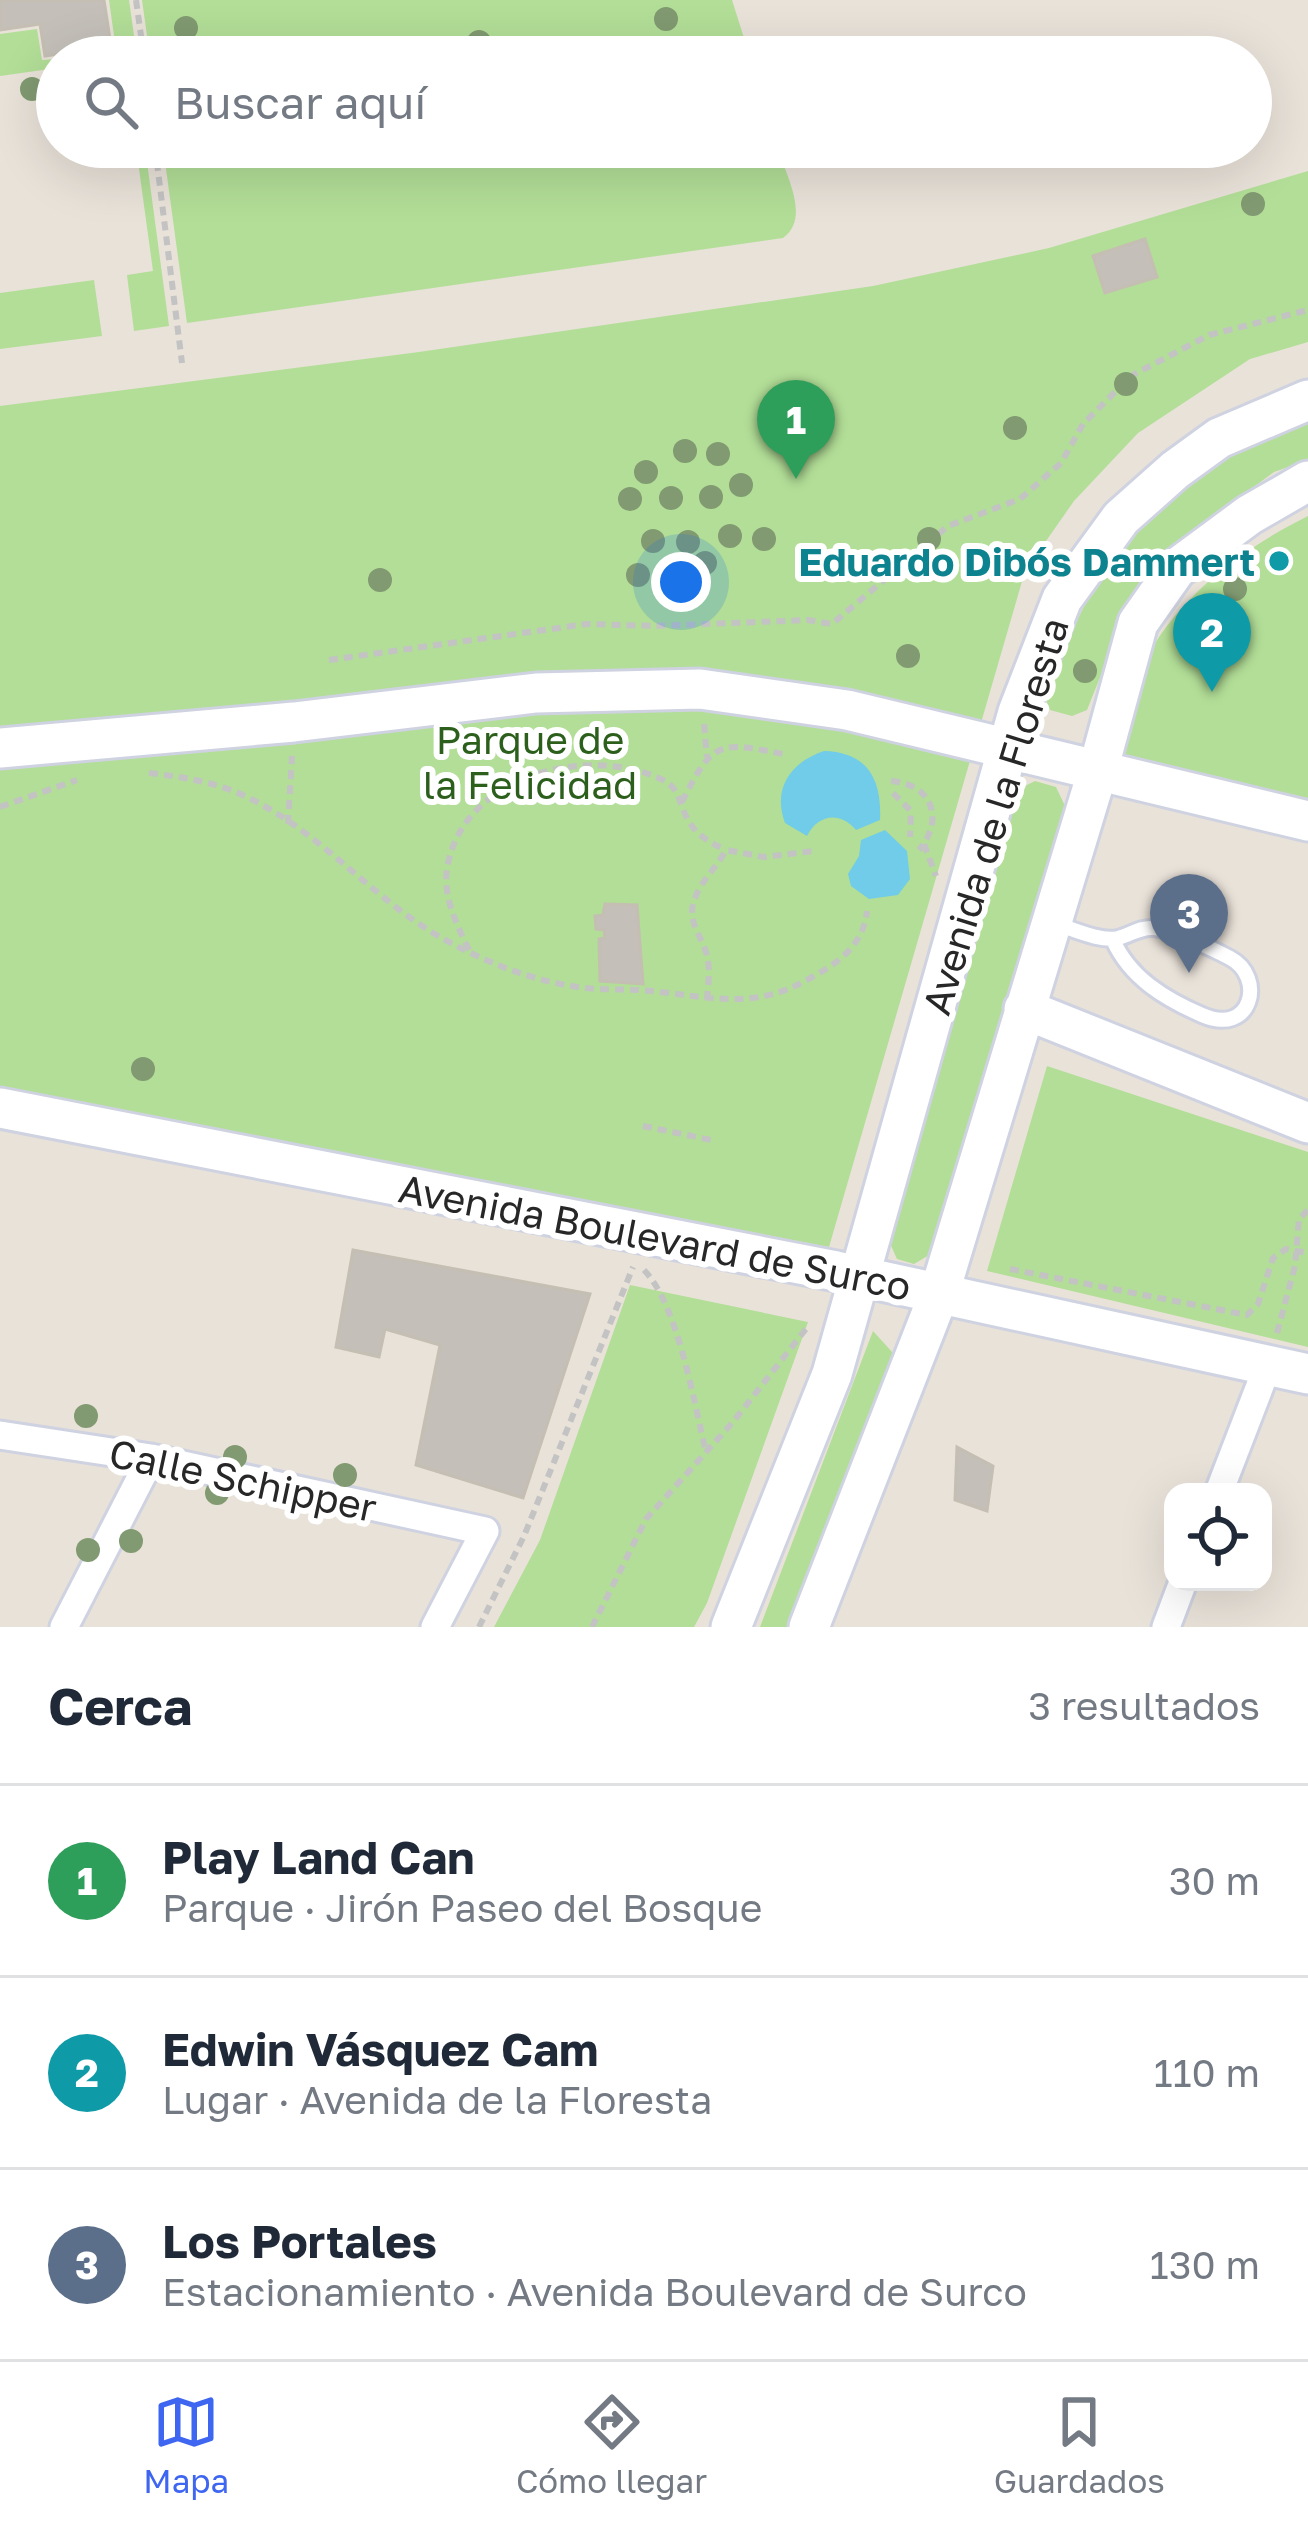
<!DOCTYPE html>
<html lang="es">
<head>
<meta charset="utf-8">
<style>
  body { margin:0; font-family:"Golos Text",sans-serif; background:#f2f2f3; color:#1f2937 }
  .controls { position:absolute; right:36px; bottom:36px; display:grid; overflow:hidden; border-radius:24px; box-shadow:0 12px 48px #0002 }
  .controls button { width:108px; height:108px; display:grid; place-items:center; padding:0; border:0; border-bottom:3px solid #e0e1e3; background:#fff; color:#1f2937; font:60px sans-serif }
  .you { position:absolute; left:681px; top:582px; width:42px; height:42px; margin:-30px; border:9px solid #fff; border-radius:50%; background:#1a73e8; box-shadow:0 0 0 18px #1a73e833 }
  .badge { display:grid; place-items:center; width:78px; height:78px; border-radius:50%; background:#3f66f1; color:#fff; font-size:39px; font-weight:700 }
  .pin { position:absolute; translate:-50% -99px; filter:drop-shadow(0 3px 6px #0008) }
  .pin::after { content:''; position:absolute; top:63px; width:42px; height:36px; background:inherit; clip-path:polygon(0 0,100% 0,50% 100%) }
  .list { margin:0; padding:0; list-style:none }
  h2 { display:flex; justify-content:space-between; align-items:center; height:156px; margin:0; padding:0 48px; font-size:51px }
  h2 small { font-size:39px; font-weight:400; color:#747a83 }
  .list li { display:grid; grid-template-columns:78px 1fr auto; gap:36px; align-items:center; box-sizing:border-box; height:192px; padding:0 48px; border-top:3px solid #e0e1e3 }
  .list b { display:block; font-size:45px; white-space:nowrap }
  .list p { margin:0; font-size:39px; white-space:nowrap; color:#747a83 }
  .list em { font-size:39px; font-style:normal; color:#747a83 }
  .icon { flex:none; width:66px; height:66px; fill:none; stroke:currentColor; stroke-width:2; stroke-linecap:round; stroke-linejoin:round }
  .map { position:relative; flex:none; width:1308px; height:1627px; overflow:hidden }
  .search { position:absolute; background:#fff; box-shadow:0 12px 48px #0002; left:36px; right:36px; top:36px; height:132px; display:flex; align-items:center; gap:30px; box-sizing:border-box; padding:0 42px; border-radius:66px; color:#747a83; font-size:45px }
  .sheet { height:732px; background:#fff }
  nav { display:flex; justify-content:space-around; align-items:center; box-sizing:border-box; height:168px; border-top:3px solid #e0e1e3; background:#fff; font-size:33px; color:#747a83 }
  nav a { display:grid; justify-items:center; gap:6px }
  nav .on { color:#3f66f1 }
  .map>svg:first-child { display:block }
  .green { fill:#b2de97 }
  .water { fill:#70cce8 }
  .building { fill:#c4bfb9; stroke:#c4beb3; stroke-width:3 }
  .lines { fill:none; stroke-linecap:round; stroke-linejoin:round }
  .lane-casing { stroke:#cfd2e0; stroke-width:20 }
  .street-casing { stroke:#cfd2e0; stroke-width:33 }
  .secondary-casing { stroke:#cfd2e0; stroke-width:45 }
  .path { stroke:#c3c3c3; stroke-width:6; stroke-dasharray:9 6; stroke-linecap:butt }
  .lane { stroke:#fff; stroke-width:14 }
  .street { stroke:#fff; stroke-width:27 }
  .secondary { stroke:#fff; stroke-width:39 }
  .tree { fill:#819a71 }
  .culture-dot { fill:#0f9aa8; stroke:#fff; stroke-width:4.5 }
  .labels { text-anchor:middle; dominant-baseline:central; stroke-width:12; stroke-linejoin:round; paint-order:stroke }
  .culture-label { font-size:39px; font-weight:bold; fill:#0d838f; stroke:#fff; text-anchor:end }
  .park-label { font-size:39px; fill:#2c5f1c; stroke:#fff }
  .street-label { font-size:39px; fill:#272727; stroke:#fff }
</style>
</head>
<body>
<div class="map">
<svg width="1308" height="1627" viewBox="0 0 1308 1627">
  <rect width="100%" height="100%" fill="#e9e2d9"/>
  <path class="green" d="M109 0H129L137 57H68L116 50Z
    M142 0H732L750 57H150Z
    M37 29 42 60 57 59V68L0 76V34Z
    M136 147H145L169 326 134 331 127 275 153 271Z
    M163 147H777C786 175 811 218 783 238L187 323Z
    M1308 171V342L1250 359 1138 433 1074 501 1025 571 829 1247 0 1090V406L419 352 873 286 1049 248Z
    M94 280 102 336 0 349V293Z
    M1308 420V460L1274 472 1187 536 1119 630 1087 710 1072 716 1050 710 1044 695C1062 657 1077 614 1100 579 1148 506 1224 446 1308 420Z
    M1308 516V802L1120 755C1127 726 1130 690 1143 664 1178 596 1242 549 1308 516Z
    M1035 781 1056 787 1065 806 931 1254 914 1264 897 1259 888 1239 1017 790Z
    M1047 1066 1308 1152V1347L987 1271Z
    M630 1285 808 1322 707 1603 694 1627H494L540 1540Z
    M873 1331 893 1353 790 1627H760Z"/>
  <path class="water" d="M824 751C868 752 882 780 880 820L856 830C840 811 818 814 807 836L785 823C772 788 791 762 824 751Z
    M885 830 907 851 910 879 898 895 869 899 851 886 848 874 859 856 861 840Z"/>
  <path class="building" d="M0 0H104L111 46 45 56 40 24 0 30Z
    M1145 239 1157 277 1105 293 1093 256Z
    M605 904 637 905 643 984 600 981 599 939 605 938 604 930 596 929 595 916 603 915Z
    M353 1250 590 1294 523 1498 416 1465 440 1345 385 1329 379 1357 336 1347Z
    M957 1447 993 1466 987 1511 955 1500Z"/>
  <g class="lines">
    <defs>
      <path id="lane" d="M1056 924C1073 929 1100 942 1118 938 1130 935 1140 927 1153 928 1170 929 1213 949 1230 958 1266 977 1252 1037 1202 1015 1165 999 1130 978 1113 940"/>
      <path id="street" d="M0 1435 151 1458 485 1531 435 1627
        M1219 1492 1268 1365
        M64 1627 151 1458
        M1166 1627 1183 1582"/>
      <path id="secondary" d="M0 748 294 722 536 693 700 689 847 710 1308 821
        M1024 1009 1308 1123
        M0 1108 836 1271 1308 1374
        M731 1627 832 1374 1018 712 1062 599 1121 518 1175 470 1219 438 1308 400
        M809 1627 939 1294 1098 770 1138 623 1176 569 1249 515 1308 481"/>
    </defs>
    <use href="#lane" class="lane-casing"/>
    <use href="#street" class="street-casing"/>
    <use href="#secondary" class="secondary-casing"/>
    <path class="path" d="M136 0 144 57
      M155 147 182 363
      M329 660 587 624 655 626 808 620 832 624 948 526 1020 499 1061 463 1083 424 1131 376 1209 335 1308 310
      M704 724 707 757
      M149 773C183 777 216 782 247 797 319 831 372 898 440 937 483 961 529 980 578 987 605 991 633 988 660 992 712 998 755 1008 803 982 834 966 863 948 867 911
      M891 781C932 784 945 819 919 850
      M893 793 911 811 910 837
      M682 802C714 737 721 742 788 755
      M0 807 77 780
      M288 824 292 756
      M924 844 936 876
      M469 950C456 923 441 894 448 863 467 774 588 745 661 779 682 788 678 806 690 823 699 837 711 843 726 850
      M707 1000C708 984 711 968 706 952 700 933 686 920 695 898 701 881 717 867 726 850L764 857 814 851
      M643 1126 716 1141
      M1010 1269 1247 1315 1258 1304 1273 1258 1286 1249 1308 1253
      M644 1270C678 1305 694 1403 706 1452
      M1277 1333 1295 1266 1299 1219 1308 1210
      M479 1627 524 1536 633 1267
      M592 1627 646 1519 733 1422 809 1325"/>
    <use href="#lane" class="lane"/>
    <use href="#street" class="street"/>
    <use href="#secondary" class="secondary"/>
  </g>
  <g class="tree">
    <circle cx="666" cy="19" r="12"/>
    <circle cx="186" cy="28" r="12"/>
    <circle cx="479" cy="42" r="12"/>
    <circle cx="32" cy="89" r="12"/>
    <circle cx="1253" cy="204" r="12"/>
    <circle cx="1126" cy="384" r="12"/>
    <circle cx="1015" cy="428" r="12"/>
    <circle cx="685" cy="451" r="12"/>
    <circle cx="718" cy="454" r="12"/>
    <circle cx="646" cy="472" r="12"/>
    <circle cx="741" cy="485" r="12"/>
    <circle cx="711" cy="497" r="12"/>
    <circle cx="671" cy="498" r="12"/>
    <circle cx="630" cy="499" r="12"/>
    <circle cx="730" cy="536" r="12"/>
    <circle cx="764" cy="539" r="12"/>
    <circle cx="929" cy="539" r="12"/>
    <circle cx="653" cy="541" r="12"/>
    <circle cx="688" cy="542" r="12"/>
    <circle cx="705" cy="563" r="12"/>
    <circle cx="1146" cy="564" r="12"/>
    <circle cx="672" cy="573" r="12"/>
    <circle cx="638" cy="575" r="12"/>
    <circle cx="380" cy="580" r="12"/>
    <circle cx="1235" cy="589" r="12"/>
    <circle cx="908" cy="656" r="12"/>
    <circle cx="1085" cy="671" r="12"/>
    <circle cx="143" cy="1069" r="12"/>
    <circle cx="86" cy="1416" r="12"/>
    <circle cx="235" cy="1457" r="12"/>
    <circle cx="345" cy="1475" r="12"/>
    <circle cx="217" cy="1493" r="12"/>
    <circle cx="131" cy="1541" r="12"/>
    <circle cx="88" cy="1550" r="12"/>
  </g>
  <circle class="culture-dot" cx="1279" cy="561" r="12"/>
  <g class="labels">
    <g class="culture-label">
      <text x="1255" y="561">Eduardo Dibós Dammert</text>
    </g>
    <g class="park-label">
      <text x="530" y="739">Parque de<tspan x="530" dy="45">la Felicidad</tspan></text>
    </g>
    <g class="street-label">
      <text transform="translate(995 816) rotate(-73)">Avenida de la Floresta</text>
      <text transform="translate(655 1237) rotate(11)">Avenida Boulevard de Surco</text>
      <text transform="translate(243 1480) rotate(12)">Calle Schipper</text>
    </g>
  </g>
</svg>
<div class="controls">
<button><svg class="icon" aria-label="locate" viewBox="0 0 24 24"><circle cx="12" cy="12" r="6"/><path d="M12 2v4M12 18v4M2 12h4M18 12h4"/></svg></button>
</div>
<div class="you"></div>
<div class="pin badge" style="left:796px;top:479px;background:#2e9e5b">1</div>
<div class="pin badge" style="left:1212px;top:692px;background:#0f9aa8">2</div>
<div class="pin badge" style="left:1189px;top:973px;background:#5c6f8a">3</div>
<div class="search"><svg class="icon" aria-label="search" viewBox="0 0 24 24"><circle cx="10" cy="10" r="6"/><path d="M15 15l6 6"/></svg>Buscar aquí</div>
</div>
<section class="sheet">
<h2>Cerca<small>3 resultados</small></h2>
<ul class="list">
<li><span class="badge" style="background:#2e9e5b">1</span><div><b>Play Land Can</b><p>Parque · Jirón Paseo del Bosque</p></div><em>30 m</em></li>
<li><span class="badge" style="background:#0f9aa8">2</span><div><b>Edwin Vásquez Cam</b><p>Lugar · Avenida de la Floresta</p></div><em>110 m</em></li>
<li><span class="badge" style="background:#5c6f8a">3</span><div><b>Los Portales</b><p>Estacionamiento · Avenida Boulevard de Surco</p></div><em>130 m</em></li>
</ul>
</section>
<nav>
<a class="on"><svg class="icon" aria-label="map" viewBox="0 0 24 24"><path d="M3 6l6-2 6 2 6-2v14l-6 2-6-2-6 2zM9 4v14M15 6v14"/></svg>Mapa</a>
<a><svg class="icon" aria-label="directions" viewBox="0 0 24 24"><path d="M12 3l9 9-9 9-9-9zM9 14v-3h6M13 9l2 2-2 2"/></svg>Cómo llegar</a>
<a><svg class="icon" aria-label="saved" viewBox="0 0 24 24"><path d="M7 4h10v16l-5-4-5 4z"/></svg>Guardados</a>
</nav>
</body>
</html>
